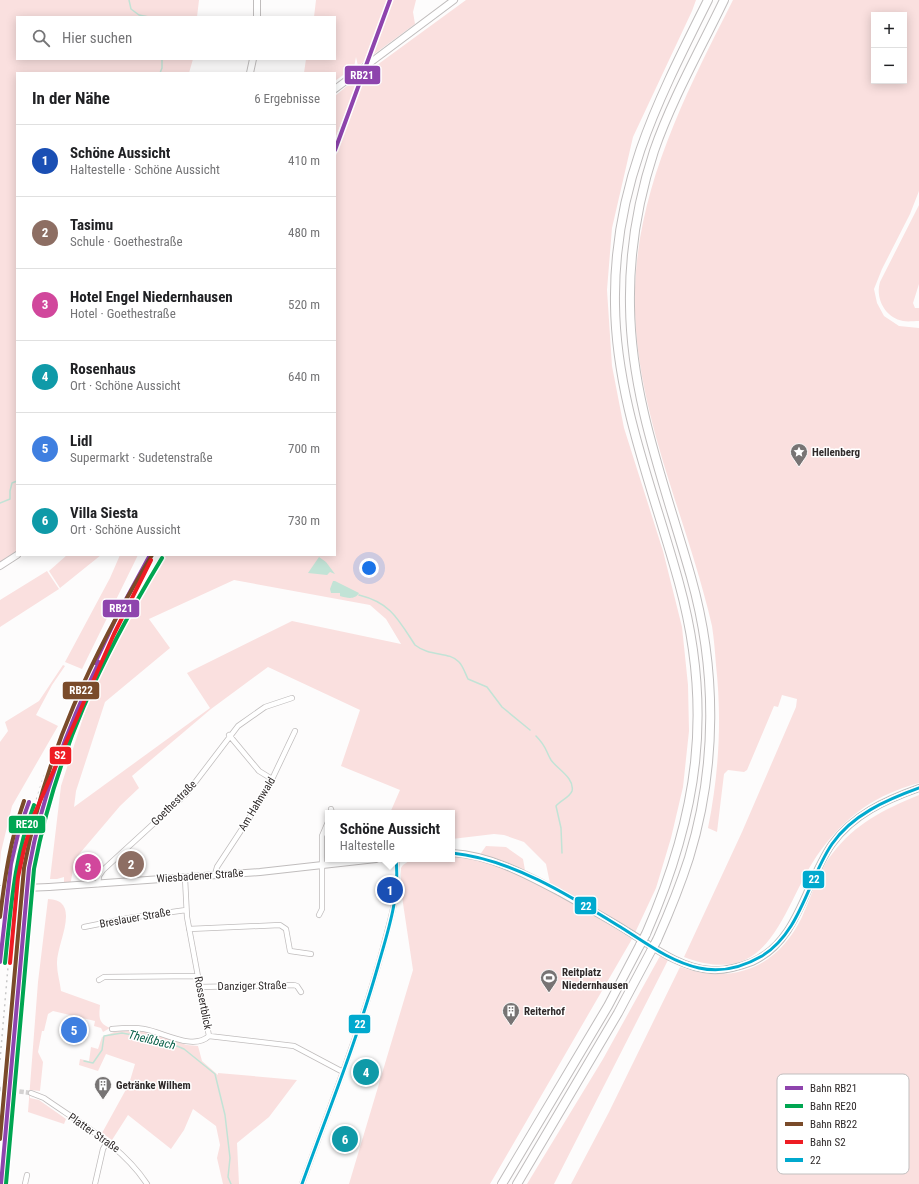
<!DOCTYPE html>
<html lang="de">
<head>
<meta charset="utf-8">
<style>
  body { margin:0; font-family:"Roboto Condensed",sans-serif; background:#f6f6f6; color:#202124 }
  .controls { position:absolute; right:12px; top:12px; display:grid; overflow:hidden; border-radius:0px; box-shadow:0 2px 10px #0003 }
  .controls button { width:36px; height:36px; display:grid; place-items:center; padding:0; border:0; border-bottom:1px solid #e0e0e0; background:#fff; color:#202124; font:20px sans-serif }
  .you { position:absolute; left:369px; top:568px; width:14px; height:14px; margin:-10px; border:3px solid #fff; border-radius:50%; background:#1a73e8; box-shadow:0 0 0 6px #1a73e833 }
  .badge { display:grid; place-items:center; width:26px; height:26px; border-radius:50%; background:#777474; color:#fff; font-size:13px; font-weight:700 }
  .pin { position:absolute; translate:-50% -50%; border:2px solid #fff; box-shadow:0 1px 4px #0006 }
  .popup { position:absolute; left:325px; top:810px; width:130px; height:52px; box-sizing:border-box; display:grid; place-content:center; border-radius:0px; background:#fff; filter:drop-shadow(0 1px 3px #0005); font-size:13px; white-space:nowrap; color:#757577 }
  .popup b { font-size:15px; color:#202124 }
  .popup::after { content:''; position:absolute; left:50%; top:100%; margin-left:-8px; border:8px solid transparent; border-top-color:#fff }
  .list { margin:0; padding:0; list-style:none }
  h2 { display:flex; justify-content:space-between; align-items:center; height:52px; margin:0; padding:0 16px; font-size:17px }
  h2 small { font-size:13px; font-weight:400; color:#757577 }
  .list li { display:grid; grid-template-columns:26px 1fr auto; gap:12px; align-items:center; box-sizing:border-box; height:72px; padding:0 16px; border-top:1px solid #e0e0e0 }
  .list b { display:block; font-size:15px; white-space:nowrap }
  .list p { margin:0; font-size:13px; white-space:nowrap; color:#757577 }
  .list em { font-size:13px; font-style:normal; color:#757577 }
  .icon { flex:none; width:22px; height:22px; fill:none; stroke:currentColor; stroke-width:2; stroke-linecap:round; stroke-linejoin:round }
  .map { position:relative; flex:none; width:919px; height:1184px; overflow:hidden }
  .search { position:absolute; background:#fff; box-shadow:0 2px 10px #0003; left:16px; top:16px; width:320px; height:44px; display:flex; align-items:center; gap:10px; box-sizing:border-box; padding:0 14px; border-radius:0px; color:#757577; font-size:15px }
  .panel { position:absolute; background:#fff; box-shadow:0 2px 10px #0003; left:16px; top:72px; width:320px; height:484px; border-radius:0px }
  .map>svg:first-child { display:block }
  .green { fill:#fae0df; fill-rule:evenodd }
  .water { fill:#c2e3d6 }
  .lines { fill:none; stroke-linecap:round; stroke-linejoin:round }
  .stream { stroke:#c2e3d6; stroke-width:1.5 }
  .minor-tunnel { stroke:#d4d2d2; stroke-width:4.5; stroke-dasharray:4.5 2; stroke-linecap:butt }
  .minor-casing { stroke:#c0bdbd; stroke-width:6 }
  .secondary-casing { stroke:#c0bdbd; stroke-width:8 }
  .motorway-casing { stroke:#c0bdbd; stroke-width:10 }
  .minor { stroke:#fff; stroke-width:4.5 }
  .secondary { stroke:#fff; stroke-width:6 }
  .motorway { stroke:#fff; stroke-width:8 }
  .rail { stroke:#c8c8c8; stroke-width:1.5; stroke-dasharray:2 4; stroke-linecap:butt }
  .secondary-bridge-casing { stroke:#c0bdbd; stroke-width:8; stroke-linecap:butt }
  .motorway-bridge-casing { stroke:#c0bdbd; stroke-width:10; stroke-linecap:butt }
  .secondary-bridge { stroke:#fff; stroke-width:6 }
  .motorway-bridge { stroke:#fff; stroke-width:8 }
  .bus-1-casing { stroke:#fff; stroke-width:6 }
  .bus-1 { stroke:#00a9ce; stroke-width:3 }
  .rail-1-casing { stroke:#fff; stroke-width:7 }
  .rail-2-casing { stroke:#fff; stroke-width:7 }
  .rail-3-casing { stroke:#fff; stroke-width:7 }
  .rail-4-casing { stroke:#fff; stroke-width:7 }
  .rail-1 { stroke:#8e44ad; stroke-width:4 }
  .rail-2 { stroke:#00a651; stroke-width:4 }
  .rail-3 { stroke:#7a4b2a; stroke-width:4 }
  .rail-4 { stroke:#ee1c23; stroke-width:4 }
  .labels { text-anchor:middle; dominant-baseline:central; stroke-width:3; stroke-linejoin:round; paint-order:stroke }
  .poi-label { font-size:11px; font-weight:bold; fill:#2f2a2a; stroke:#fff; text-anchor:start }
  .street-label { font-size:11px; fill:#2f2a2a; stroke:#fff }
  .water-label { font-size:12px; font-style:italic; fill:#0a6149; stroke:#fff }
  .key { fill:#fff; stroke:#c1bfbf; stroke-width:1 }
  .key-label { font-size:11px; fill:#2f2a2a }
  .line-badge { stroke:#fff; stroke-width:1.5 }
  .badge-label { font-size:11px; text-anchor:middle; font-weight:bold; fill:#fff }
</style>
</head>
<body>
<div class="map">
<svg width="919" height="1184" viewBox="0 0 919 1184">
  <rect width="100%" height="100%" fill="#fdfcfc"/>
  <path class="green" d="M0 0H199L197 17H17V59H193L189 73H17V552L0 563Z
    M316 0H416L413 12 415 24 358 66 356 57 354 67 335 81V73H304L306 59H335V17H314Z
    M466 0H696L692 11 633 137 612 228 607 290 612 366 624 428 663 551 682 627 688 685 689 731 683 787 671 838 656 888 634 935 551 888 546 864 524 842 504 835 494 834 452 839V813H390L400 790 341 766 360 710 268 667 211 709 132 776 139 788 120 806 75 859 70 886H64V877L57 879H50L61 786 91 693 126 619 164 555H335V158L366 73ZM234 580 370 605 386 619 401 644 292 621 187 673 210 708 74 807 76 791 105 702 170 648 149 619Z
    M733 0H919V191L910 214 882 269 874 289 877 303 884 316 899 326 919 328V783C876 795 848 814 821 850 782 902 775 992 684 957L742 832 796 707 797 699 782 695 778 707 774 706 747 770 744 772 728 770 724 774 717 832 708 828C719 773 722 720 716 665 715 652 714 639 712 626 688 521 639 422 635 313 631 199 683 99 733 0ZM874 15H904V81H874Z
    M360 75 335 139V96Z
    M919 205V284L913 303 915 308H919V321C914 321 908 322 903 321 885 318 875 298 880 282Z
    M67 555H101L60 588 49 571Z
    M120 555H138L82 669 65 662 110 578Z
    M47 571 59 589 0 627V600Z
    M63 665 65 666 52 685 36 715 58 726 12 806 1 852 0 865V742L8 731 5 722 39 701Z
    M919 795V1184H571L609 1112 680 967C733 985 777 968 802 917 811 898 819 870 832 854 856 823 883 810 919 795Z
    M486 846 506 847 523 859 526 876 479 856Z
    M452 855C462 857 473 857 482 860 535 876 586 910 632 939L490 1184H349L413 970 401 890V868L403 865 412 859H452Z
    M48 899C83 900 56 944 57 964 57 973 60 982 61 991L100 1005C99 1017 98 1023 110 1028L103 1032 101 1028 94 1026 95 1021 53 1011 48 1014 44 1031H42L38 1052 43 1062 40 1091 30 1090V1098L39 1100 66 1119 64 1124 28 1112 38 982Z
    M660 956 668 960 663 970 554 1184H527L603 1059Z
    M128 1030 143 1031 187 1045 198 1046 202 1061 218 1075V1073L297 1080 269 1117 237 1143 239 1184H223L217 1158 220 1145 216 1126 193 1109 184 1130 171 1149 128 1115 112 1140 102 1133 129 1084 135 1064 106 1054 98 1071 79 1065 80 1059 89 1061 91 1047 98 1049 102 1037 114 1032Z"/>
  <path class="water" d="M319 557 326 562 335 574 330 572 327 575 308 573Z
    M333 581H335L359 593C355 600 347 598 340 596V593H331L330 589Z"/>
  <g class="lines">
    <path class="stream" d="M129 0 131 9 139 15 149 17
      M160 73 162 68V59
      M0 503 10 499V491L12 483 17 481
      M359 595C391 603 398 619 415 645 430 657 449 651 459 662 463 666 465 673 468 679L487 687 502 707 530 730
      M536 736C547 747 545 750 551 760 557 769 575 778 572 791 570 797 560 801 556 806L561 828 562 853
      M84 1061 93 1063 102 1050 104 1036 122 1033 165 1041 184 1049 215 1074 225 1115 230 1158 228 1177 231 1184"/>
    <path class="minor-tunnel" d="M0 1089 31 1093"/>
    <defs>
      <path id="minor" d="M229 735 259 771 272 779
        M331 809 332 813
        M215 874 217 867 265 794 295 731
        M185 878 187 917 209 1036 294 1046 343 1072
        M98 884 99 876 103 870 187 793 238 726 265 707 292 698
        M319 915 322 909V836L328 822
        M84 927 129 918 186 910
        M189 929 280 925 286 929 290 951 311 954
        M99 980 104 977 197 976
        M199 987 294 985 297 986 301 992
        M112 1029C123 1028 134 1027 144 1029 163 1032 193 1051 209 1036
        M31 1093 44 1098C81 1124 122 1146 147 1184
        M25 1184 27 1175
        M95 1184 103 1149 107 1142
        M302 1184C330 1106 361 1029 383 948 390 920 401 889 396 859"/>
      <path id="secondary" d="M257 0V17
        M250 73 253 59
        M335 89 454 0
        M0 566 17 555
        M452 853C490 855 525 874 559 892 582 905 605 917 627 931 652 946 680 968 711 970 725 971 739 967 752 962 799 941 805 882 832 844 853 815 885 800 919 788
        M49 887 260 872 376 859"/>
      <path id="motorway" d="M646 934C698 815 714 710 679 583 654 491 616 401 615 304 613 187 657 102 708 0
        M657 940C669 913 680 886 689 858 717 767 717 669 691 577 666 488 631 400 630 306 629 254 638 200 654 151 672 99 700 50 724 0
        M502 1184 608 1006 640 945
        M517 1184 618 1013 651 951"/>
    </defs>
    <use href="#minor" class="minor-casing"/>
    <use href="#secondary" class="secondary-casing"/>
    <use href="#motorway" class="motorway-casing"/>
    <use href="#minor" class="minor"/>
    <use href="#secondary" class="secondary"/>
    <use href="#motorway" class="motorway"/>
    <path class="rail" d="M0 1060 14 897 25 835 43 779 95 663"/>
    <defs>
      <path id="secondary-bridge" d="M0 889 49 887"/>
      <path id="motorway-bridge" d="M640 945 646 934
        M651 951 657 940"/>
    </defs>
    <use href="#secondary-bridge" class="secondary-bridge-casing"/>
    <use href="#motorway-bridge" class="motorway-bridge-casing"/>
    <use href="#secondary-bridge" class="secondary-bridge"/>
    <use href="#motorway-bridge" class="motorway-bridge"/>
    <defs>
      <path id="bus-1" d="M452 853C512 859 572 897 622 928 646 943 671 962 699 968 721 973 743 967 762 956 801 932 808 879 832 844 852 815 886 800 919 788
        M302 1184C328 1112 357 1040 378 966 388 931 400 896 396 859"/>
    </defs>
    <use href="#bus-1" class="bus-1-casing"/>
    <use href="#bus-1" class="bus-1"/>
    <defs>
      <path id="rail-1" d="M335 150 390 0
        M95 663 118 614 150 555
        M0 962 11 864 19 830 29 802
        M1 1184 29 868C42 795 67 728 99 662"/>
      <path id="rail-2" d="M5 963C11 907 14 857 34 805
        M6 1184 34 869C56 752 101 659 162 558"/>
      <path id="rail-3" d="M0 917C5 876 10 841 24 801
        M0 1139 24 868C45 754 93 653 152 555"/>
      <path id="rail-4" d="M10 963 18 877 24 849 34 815 114 634 151 560"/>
    </defs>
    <use href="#rail-1" class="rail-1-casing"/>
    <use href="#rail-2" class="rail-2-casing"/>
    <use href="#rail-3" class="rail-3-casing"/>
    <use href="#rail-4" class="rail-4-casing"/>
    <use href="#rail-1" class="rail-1"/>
    <use href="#rail-2" class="rail-2"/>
    <use href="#rail-3" class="rail-3"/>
    <use href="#rail-4" class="rail-4"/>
  </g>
  <defs>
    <symbol id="sight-pin" viewBox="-11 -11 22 30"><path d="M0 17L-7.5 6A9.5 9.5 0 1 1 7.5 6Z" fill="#777474" stroke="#fff"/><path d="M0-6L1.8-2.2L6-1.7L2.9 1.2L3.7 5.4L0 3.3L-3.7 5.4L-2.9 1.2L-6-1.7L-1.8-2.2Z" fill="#fff"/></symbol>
    <symbol id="stadium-pin" viewBox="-11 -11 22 30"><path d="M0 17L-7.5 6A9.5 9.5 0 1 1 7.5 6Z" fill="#777474" stroke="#fff"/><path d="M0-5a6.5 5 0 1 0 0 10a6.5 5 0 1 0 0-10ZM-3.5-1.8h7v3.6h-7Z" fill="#fff"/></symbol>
    <symbol id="building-pin" viewBox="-11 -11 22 30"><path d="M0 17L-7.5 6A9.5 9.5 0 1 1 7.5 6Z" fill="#777474" stroke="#fff"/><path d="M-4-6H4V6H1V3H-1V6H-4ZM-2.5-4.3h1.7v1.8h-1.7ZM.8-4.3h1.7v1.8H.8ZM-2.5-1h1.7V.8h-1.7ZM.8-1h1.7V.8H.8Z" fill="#fff"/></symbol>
  </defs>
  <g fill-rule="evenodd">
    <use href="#sight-pin" x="789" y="442" width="20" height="27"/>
    <use href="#stadium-pin" x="539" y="968" width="20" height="27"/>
    <use href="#building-pin" x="501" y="1001" width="20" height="27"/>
    <use href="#building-pin" x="93" y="1075" width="20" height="27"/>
  </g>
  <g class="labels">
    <g class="poi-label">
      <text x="812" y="452">Hellenberg</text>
      <text x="562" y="972">Reitplatz<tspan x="562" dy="13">Niedernhausen</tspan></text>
      <text x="524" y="1011">Reiterhof</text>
      <text x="116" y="1085">Getränke Wilhem</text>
    </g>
    <g class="street-label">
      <text transform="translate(174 803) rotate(-45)">Goethestraße</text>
      <text transform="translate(257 804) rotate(-59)">Am Hahnwald</text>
      <text transform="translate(200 876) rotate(-4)">Wiesbadener Straße</text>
      <text transform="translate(135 918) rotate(-10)">Breslauer Straße</text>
      <text transform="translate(252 986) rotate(-1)">Danziger Straße</text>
      <text transform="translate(203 1003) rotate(79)">Rossertblick</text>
      <text transform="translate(94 1133) rotate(35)">Platter Straße</text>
    </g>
    <g class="water-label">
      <text transform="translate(152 1040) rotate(14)">Theißbach</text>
    </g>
  </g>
  <rect x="777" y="1074" width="132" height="100" rx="6" class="key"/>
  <rect x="785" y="1086" width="18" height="4" fill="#8e44ad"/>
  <rect x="785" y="1104" width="18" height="4" fill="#00a651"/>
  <rect x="785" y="1122" width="18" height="4" fill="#7a4b2a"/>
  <rect x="785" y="1140" width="18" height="4" fill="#ee1c23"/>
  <rect x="785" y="1158" width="18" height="4" fill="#00a9ce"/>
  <g class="key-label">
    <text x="810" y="1092">Bahn RB21</text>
    <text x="810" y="1110">Bahn RE20</text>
    <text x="810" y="1128">Bahn RB22</text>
    <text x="810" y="1146">Bahn S2</text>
    <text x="810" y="1164">22</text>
  </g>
  <g class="line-badge">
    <rect x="344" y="65" width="37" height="20" rx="4" fill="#8e44ad"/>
    <rect x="102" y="599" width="38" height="19" rx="4" fill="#8e44ad"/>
    <rect x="62" y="681" width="38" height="19" rx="4" fill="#7a4b2a"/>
    <rect x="49" y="746" width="23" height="19" rx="4" fill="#ee1c23"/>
    <rect x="8" y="815" width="38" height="19" rx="4" fill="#00a651"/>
    <rect x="802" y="870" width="23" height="19" rx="4" fill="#00a9ce"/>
    <rect x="574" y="896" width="23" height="19" rx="4" fill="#00a9ce"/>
    <rect x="348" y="1014" width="23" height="20" rx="4" fill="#00a9ce"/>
  </g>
  <g class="badge-label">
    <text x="362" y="79">RB21</text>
    <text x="121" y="612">RB21</text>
    <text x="81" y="694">RB22</text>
    <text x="60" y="759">S2</text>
    <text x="27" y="828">RE20</text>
    <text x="814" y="883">22</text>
    <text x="586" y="910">22</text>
    <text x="360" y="1028">22</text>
  </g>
</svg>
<div class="controls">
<button>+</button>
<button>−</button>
</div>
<div class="you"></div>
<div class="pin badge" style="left:390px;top:890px;background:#1a4fb4">1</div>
<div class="popup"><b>Schöne Aussicht</b>Haltestelle</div>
<div class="pin badge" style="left:131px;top:864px;background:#8d6e63">2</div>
<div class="pin badge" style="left:88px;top:867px;background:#d1479c">3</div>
<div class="pin badge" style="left:366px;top:1072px;background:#0f9aa8">4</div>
<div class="pin badge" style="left:74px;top:1030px;background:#3f7fe0">5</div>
<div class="pin badge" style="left:345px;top:1139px;background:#0f9aa8">6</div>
<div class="search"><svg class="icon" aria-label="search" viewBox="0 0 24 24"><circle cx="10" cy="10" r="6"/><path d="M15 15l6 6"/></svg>Hier suchen</div>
<section class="panel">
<h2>In der Nähe<small>6 Ergebnisse</small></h2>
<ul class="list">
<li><span class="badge" style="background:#1a4fb4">1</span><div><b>Schöne Aussicht</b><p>Haltestelle · Schöne Aussicht</p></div><em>410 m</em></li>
<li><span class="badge" style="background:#8d6e63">2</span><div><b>Tasimu</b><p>Schule · Goethestraße</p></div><em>480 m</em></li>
<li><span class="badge" style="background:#d1479c">3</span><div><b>Hotel Engel Niedernhausen</b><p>Hotel · Goethestraße</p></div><em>520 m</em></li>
<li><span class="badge" style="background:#0f9aa8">4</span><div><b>Rosenhaus</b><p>Ort · Schöne Aussicht</p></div><em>640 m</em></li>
<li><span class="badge" style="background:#3f7fe0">5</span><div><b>Lidl</b><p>Supermarkt · Sudetenstraße</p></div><em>700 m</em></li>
<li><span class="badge" style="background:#0f9aa8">6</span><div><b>Villa Siesta</b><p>Ort · Schöne Aussicht</p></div><em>730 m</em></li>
</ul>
</section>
</div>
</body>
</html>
